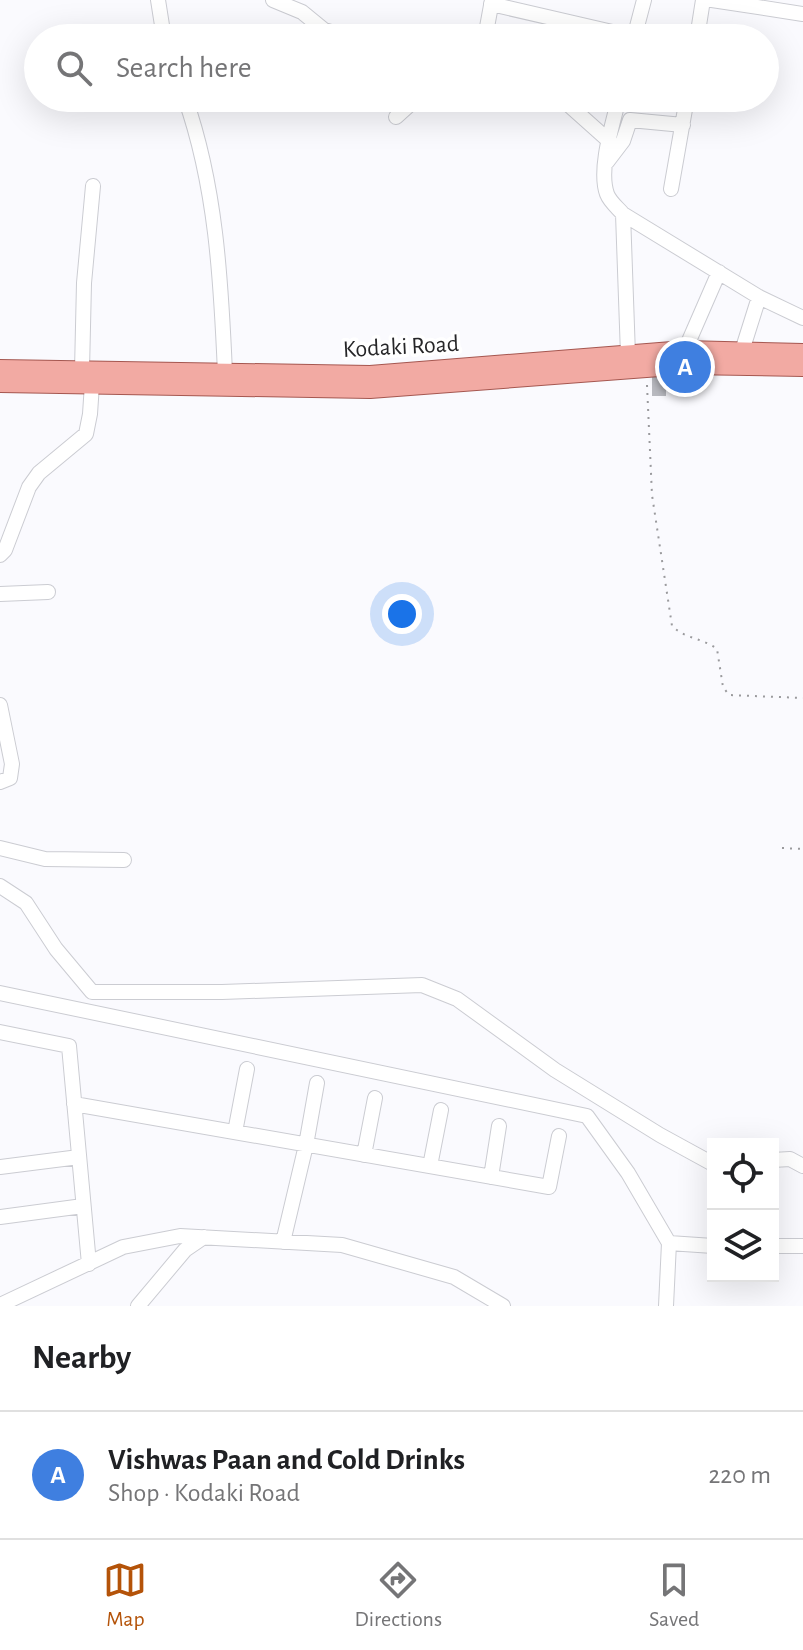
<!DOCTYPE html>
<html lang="en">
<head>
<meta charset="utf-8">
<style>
  body { margin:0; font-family:"Alegreya Sans",sans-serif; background:#f2f2f2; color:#202124 }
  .controls { position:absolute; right:24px; bottom:24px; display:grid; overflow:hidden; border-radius:0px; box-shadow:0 8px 32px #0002 }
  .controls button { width:72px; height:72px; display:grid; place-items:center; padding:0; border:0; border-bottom:2px solid #e0e0e0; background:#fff; color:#202124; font:40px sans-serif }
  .you { position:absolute; left:402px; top:614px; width:28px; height:28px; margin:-20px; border:6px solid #fff; border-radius:50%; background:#1a73e8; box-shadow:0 0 0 12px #1a73e833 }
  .badge { display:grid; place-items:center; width:52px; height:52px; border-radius:50%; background:#b45309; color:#fff; font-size:26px; font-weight:700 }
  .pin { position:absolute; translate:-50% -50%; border:4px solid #fff; box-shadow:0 2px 8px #0006 }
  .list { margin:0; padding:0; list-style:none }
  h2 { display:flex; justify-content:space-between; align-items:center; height:104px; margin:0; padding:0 32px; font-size:34px }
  h2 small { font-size:26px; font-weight:400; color:#757577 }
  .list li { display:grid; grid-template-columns:52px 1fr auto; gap:24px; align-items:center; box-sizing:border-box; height:128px; padding:0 32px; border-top:2px solid #e0e0e0 }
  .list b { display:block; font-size:30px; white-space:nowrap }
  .list p { margin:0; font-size:26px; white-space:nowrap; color:#757577 }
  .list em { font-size:26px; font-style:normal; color:#757577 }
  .icon { flex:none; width:44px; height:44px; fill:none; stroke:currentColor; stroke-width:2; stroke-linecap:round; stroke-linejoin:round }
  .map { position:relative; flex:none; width:803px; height:1306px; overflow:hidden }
  .search { position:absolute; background:#fff; box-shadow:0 8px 32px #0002; left:24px; right:24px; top:24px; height:88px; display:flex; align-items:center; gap:20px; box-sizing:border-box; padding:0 28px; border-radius:44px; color:#757577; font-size:30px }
  .sheet { height:232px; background:#fff }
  nav { display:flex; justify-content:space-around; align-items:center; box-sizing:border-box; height:112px; border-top:2px solid #e0e0e0; background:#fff; font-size:22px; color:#757577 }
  nav a { display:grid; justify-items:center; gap:4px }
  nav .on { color:#b45309 }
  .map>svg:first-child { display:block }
  .building { fill:#b9bac0 }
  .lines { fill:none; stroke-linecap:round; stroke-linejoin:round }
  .minor-casing { stroke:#cbccd2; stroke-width:16 }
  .major-casing { stroke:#a55750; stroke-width:20 }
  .path { stroke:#9a9a9d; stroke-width:2; stroke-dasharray:2 6; stroke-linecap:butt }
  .minor { stroke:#fff; stroke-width:14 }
  .major { stroke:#f2aaa3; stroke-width:18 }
  .labels { text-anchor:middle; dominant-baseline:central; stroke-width:7; stroke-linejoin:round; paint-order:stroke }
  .street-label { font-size:24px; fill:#262628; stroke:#fff }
</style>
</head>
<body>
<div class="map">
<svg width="803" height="1306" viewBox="0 0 803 1306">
  <rect width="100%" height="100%" fill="#fafafe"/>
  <path class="building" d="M652 370H666V396H652Z"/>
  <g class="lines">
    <defs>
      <path id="minor" d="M158 0 164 38
        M273 0 302 12 324 30 334 33 391 38
        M712 0 803 14
        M491 4 634 37
        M485 38 492 0
        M634 38 644 0
        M697 38 703 0
        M185 98C216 186 221 280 225 373
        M561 98 608 140
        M619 98C613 123 598 169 607 194 610 202 618 208 623 214L628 355
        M396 117 417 98
        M607 162 623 141 630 120 683 125
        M671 189 687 98
        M623 214 759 297 803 318
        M685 350 719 272
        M742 351 759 297
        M82 370 84 283 93 186
        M0 555 5 550 29 487 39 473 86 434 90 414 92 384
        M0 594 48 592
        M0 705 12 764 10 778 0 782
        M0 848 45 859 124 860
        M0 886 26 903 56 949 92 992H222L422 985 457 999 555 1070 660 1135 713 1164
        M0 993 587 1116 628 1173 669 1243 713 1246
        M0 1032 69 1046 89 1264
        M74 1104 549 1187 559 1136
        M235 1132 247 1069
        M364 1155 375 1098
        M773 1160 790 1159 803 1166
        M430 1166 441 1110
        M0 1167 79 1157
        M491 1177 499 1126
        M0 1217 83 1206
        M283 1242 306 1145 317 1083
        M773 1246H803
        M0 1305 123 1247 180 1236 342 1245 454 1277 503 1306
        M138 1306 185 1250 204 1237
        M666 1306 669 1243"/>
      <path id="major" d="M0 369 370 375 685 350 803 353
        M0 383 370 389 686 365 803 367"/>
    </defs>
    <use href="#minor" class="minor-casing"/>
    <use href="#major" class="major-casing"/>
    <path class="path" d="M647 385 652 495 672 626C685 639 703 638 717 649L723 687 729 695 803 698
      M782 848 803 849"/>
    <use href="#minor" class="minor"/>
    <use href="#major" class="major"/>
  </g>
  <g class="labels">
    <g class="street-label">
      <text transform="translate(401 347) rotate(-3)">Kodaki Road</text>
    </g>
  </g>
</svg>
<div class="controls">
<button><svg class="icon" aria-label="locate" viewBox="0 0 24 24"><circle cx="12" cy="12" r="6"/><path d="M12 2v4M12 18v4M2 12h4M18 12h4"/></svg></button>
<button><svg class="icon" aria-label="layers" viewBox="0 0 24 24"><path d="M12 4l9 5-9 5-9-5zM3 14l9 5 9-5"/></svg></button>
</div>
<div class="you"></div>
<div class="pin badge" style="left:685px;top:367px;background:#3f7fe0">A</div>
<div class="search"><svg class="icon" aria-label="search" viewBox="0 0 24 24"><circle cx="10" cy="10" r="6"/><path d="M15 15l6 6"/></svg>Search here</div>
</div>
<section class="sheet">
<h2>Nearby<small></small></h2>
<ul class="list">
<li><span class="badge" style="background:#3f7fe0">A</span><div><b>Vishwas Paan and Cold Drinks</b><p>Shop · Kodaki Road</p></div><em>220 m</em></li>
</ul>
</section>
<nav>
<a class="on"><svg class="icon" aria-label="map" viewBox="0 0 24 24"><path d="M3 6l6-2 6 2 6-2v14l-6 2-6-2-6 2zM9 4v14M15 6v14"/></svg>Map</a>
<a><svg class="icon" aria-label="directions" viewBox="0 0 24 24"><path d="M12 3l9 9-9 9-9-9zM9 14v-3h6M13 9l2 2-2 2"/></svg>Directions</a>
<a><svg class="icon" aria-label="saved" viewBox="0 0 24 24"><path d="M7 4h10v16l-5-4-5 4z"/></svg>Saved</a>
</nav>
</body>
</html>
